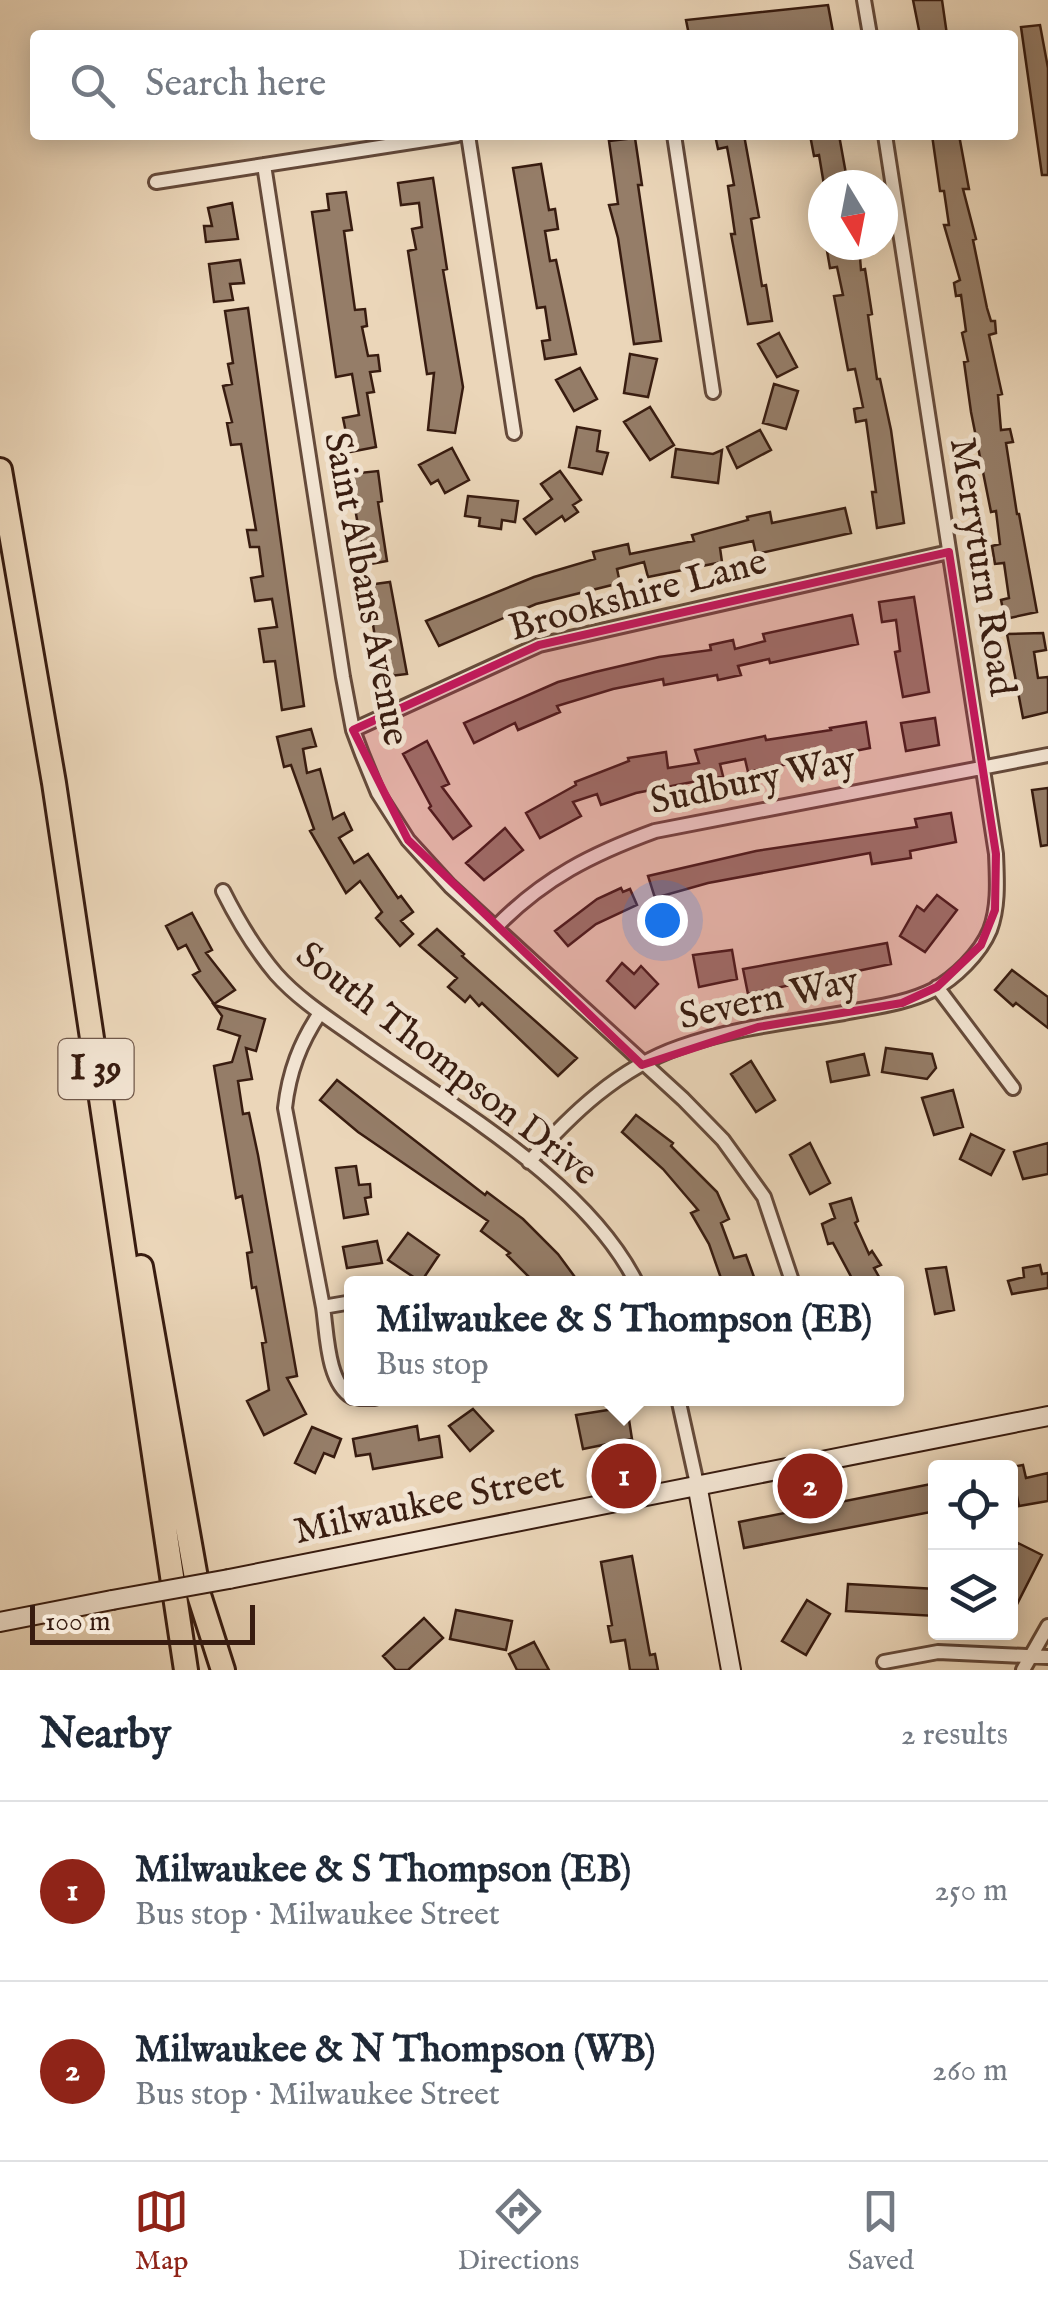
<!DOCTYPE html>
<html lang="en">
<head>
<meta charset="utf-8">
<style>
  body { margin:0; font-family:"IM FELL English",serif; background:#f6f6f7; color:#1f2937 }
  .controls { position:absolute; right:30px; bottom:30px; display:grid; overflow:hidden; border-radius:10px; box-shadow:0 5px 25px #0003 }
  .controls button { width:90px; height:90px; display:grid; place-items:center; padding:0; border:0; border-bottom:2px solid #e0e1e3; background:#fff; color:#1f2937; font:50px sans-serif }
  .compass { position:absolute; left:808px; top:170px; width:90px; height:90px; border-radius:50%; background:#fff; box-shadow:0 5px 25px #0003; rotate:170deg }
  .scale { position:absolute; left:30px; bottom:25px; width:225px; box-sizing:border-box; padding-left:10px; border:5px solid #381c10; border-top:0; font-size:28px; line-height:35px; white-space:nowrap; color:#381c10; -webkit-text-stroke:8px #f2e4d2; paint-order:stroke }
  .you { position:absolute; left:662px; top:920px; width:35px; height:35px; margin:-25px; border:8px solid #fff; border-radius:50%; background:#1a73e8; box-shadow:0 0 0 15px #1a73e833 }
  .badge { display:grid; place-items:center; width:65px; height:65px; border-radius:50%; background:#8f2418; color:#fff; font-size:32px; font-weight:700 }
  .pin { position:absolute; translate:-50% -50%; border:5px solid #fff; box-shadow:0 2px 10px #0006 }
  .popup { position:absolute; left:344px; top:1276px; width:560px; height:130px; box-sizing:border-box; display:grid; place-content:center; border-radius:10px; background:#fff; filter:drop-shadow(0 2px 8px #0005); font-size:32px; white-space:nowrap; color:#747a83 }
  .popup b { font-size:38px; color:#1f2937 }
  .popup::after { content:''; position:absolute; left:50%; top:100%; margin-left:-20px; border:20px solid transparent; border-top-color:#fff }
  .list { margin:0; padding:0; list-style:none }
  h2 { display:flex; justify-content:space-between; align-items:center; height:130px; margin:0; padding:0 40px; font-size:42px }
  h2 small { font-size:32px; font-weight:400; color:#747a83 }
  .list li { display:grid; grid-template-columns:65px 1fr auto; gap:30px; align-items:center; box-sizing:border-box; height:180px; padding:0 40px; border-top:2px solid #e0e1e3 }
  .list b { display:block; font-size:38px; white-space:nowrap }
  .list p { margin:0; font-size:32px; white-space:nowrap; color:#747a83 }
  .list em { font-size:32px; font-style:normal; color:#747a83 }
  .icon { flex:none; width:55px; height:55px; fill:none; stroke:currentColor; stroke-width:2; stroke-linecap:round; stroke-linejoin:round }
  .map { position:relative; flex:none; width:1048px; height:1670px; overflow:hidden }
  .search { position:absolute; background:#fff; box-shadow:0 5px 25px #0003; left:30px; right:30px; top:30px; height:110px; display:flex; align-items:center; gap:25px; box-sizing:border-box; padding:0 35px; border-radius:10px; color:#747a83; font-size:38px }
  .sheet { height:490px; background:#fff }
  nav { display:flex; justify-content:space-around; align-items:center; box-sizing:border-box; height:140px; border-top:2px solid #e0e1e3; background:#fff; font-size:28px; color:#747a83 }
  nav a { display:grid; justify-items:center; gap:5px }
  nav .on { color:#8f2418 }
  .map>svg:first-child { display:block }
  .building { fill:#957d68; stroke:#381c10; stroke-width:2.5 }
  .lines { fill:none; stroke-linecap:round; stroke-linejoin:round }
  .street-casing { stroke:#654a3a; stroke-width:18 }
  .secondary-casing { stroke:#381c10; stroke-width:22 }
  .highway-casing { stroke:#381c10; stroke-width:28 }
  .street { stroke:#f2e4d2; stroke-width:12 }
  .secondary { stroke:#f2e4d2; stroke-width:18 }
  .highway { stroke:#ebd6b9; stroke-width:22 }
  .secondary-bridge-casing { stroke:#381c10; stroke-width:22; stroke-linecap:butt }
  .secondary-bridge { stroke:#f2e4d2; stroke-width:18 }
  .marked { fill:#c2185b; fill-opacity:0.2; stroke:#c2185b; stroke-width:8; stroke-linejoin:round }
  .labels { text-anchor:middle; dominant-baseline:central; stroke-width:10; stroke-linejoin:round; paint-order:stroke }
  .shield { fill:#f2e4d2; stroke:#70584a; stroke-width:2.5 }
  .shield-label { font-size:35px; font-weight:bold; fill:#381c10 }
  .street-label { font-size:38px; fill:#381c10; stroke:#f2e4d2 }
</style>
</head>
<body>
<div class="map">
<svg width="1048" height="1670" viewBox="0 0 1048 1670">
  <rect width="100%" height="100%" fill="#ebd6b9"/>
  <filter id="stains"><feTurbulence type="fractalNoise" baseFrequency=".002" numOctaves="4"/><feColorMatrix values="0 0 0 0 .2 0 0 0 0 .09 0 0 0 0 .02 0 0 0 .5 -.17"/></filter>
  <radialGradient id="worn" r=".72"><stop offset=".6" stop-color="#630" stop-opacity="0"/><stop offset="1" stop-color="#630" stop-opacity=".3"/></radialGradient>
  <path class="building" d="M913 0H942L947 35H920Z
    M828 5 833 32 811 35H689L686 20Z
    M1040 25 1048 68V175H1042L1021 27Z
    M715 135H744L759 217 751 219 762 286 766 285 772 321 748 324 731 234H735L728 186 734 185 727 147 718 149Z
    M810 135H839L848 185H824L819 155 814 156Z
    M932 135H959L969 189H963L976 239 973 240 987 308 991 321H995L996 333 989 335 1002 394 998 395 1001 430 1010 429 1013 442 1006 443 1017 514H1019L1037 612 1005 619 1001 600 1009 598 1004 563 995 564 992 546 1000 544 996 511 991 512 971 412 964 362 968 361 962 333 966 331 961 295 956 296 954 283 960 280 944 225H949L944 191H940Z
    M635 138 642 185H638L661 341 634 344 618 238 609 205 618 204 609 141Z
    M541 164 549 210 555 209 558 229 545 231 550 261 556 260 576 354 545 359 542 341 550 340 545 307 537 308 513 168Z
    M433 178 447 269 443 270 463 387 455 433 428 430 434 373 427 374 408 251 416 249 412 229 422 227 419 203 401 205 398 183Z
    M346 192 352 230 344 231 355 310 365 309 367 326 362 327 368 356 378 355 380 371 370 372 374 392 367 393 376 447 350 452 343 418 359 415 352 374 336 377 312 212 329 210 327 194Z
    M232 203 238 239 206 242 204 226H212L208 208Z
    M826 245H859L861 270 865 269 872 314 868 315 877 379H880L891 430 904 523 877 528 872 492H876L866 420 856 422 854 409 863 407 855 369 848 370 834 296 843 295 837 267 830 268Z
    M240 260 244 283 230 284 233 300 214 302 209 264Z
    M248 308 304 706 282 710 275 661 264 662 259 629 277 627 272 599 255 601 251 578 263 576 259 547H250L247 530H256L241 444 231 445 227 423 232 422 223 386 232 384 228 364 233 363 225 311Z
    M779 333 797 367 777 377 758 344Z
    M630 354 657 359 648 397 624 393Z
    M580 368 597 399 574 411 556 380Z
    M774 384 798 391 786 429 763 423Z
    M650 407 674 445 650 460 624 422Z
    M577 427 600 431 597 451 608 453 602 474 569 467Z
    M760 430 771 450 737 468 727 447Z
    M452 448 469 480 445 493 438 480 431 484 419 465Z
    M676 449 713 454 722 450 718 483 672 477Z
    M378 471 382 501 378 502 387 561 365 565 349 474Z
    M560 471 581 500 573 505 578 512 565 521 562 516 536 534 524 519 552 499 541 484Z
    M468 496 518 501 515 522 502 520 501 529 479 526 480 518 465 516Z
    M845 508 851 533 756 554 753 541 720 548 722 562 648 577 644 562 617 569 620 583 536 604 439 646 426 621 534 577 595 559 593 552 628 544 630 554 694 541 692 535 748 520 747 517 770 512 772 523Z
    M390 582 407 674 381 677 367 585Z
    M914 597 929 692 903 697 895 652 900 651 896 620 882 622 879 602Z
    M852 615 858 644 770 663 769 659 738 666 741 675 718 680 717 675 664 685 663 679 613 689 557 706 560 712 518 730 515 723 474 743 464 723 558 682 595 672 659 657 711 650 710 645 733 640 735 649 765 641 763 634Z
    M1043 633 1046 650 1034 652 1038 678 1048 677V712L1023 718 1007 634Z
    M935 718 939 745 906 751 901 723Z
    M866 722 870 748 748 772 745 759 720 764 723 776 636 793 601 805 597 794 573 802 581 816 540 838 526 813 576 785 575 782 629 761 628 758 666 752 668 768 699 763 695 750 765 736 766 740 831 730 830 728Z
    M311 729 316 746 303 749 307 773 320 769 333 819 344 813 352 830 339 838 354 863 368 854 398 898 401 896 413 912 401 921 413 934 400 946 376 918 382 912 360 881 346 893 310 831 314 829 291 765 284 767 277 737Z
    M427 741 449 784 442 787 471 826 453 839 429 808 431 806 403 754Z
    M1048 788V845L1041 846 1032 790Z
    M951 813 956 842 910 851 911 858 872 864 870 853 708 883 655 898 648 876 756 851 917 827 915 819Z
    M505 828 523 850 484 880 466 863Z
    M621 888 623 892 630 889 637 905 596 924 568 946 555 931 597 899Z
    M937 895 957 910 925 952 900 936 917 906 924 911Z
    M192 913 212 950 206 953 235 990 214 1004 193 975 200 971 186 945 178 949 166 926Z
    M437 929 464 954 462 956 577 1058 558 1076 482 1003 479 1006 470 996 465 1002 448 987 457 978 419 945Z
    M887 943 891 964 748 994 743 969Z
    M732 950 737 979 699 987 693 955Z
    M622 963 634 974 641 966 658 984 635 1008 607 981Z
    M1012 970 1048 997V1028L1016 1003 1013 1006 995 990Z
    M214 1005 265 1019 256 1051 246 1048 252 1079 238 1081 243 1114 249 1113 258 1155 297 1376 287 1378 306 1414 264 1435 247 1401 269 1390 262 1343 266 1342 256 1287 252 1288 247 1253 252 1252 242 1196 236 1198 214 1066 232 1062 240 1036 218 1029 222 1016Z
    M886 1048 932 1054 936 1068 927 1079 882 1072Z
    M864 1054 869 1075 831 1082 827 1062Z
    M751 1061 775 1100 756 1112 731 1074Z
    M337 1080 485 1195 487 1192 523 1219 558 1254 580 1284H536L507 1255 510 1253 481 1231 488 1221 358 1132 320 1100Z
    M953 1090 963 1127 934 1135 922 1098Z
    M636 1115 673 1143 671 1146 717 1192 729 1219 721 1223 734 1258 746 1255 754 1277 737 1284H723L709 1244 691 1213 698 1210 663 1169 622 1132Z
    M971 1134 1004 1150 991 1175 960 1159Z
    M810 1143 830 1183 810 1194 790 1155Z
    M1048 1143V1174L1023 1179 1014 1152Z
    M356 1166 359 1185 370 1184 371 1197 365 1198 368 1214 344 1218 336 1168Z
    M851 1198 858 1221 855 1223 869 1254 872 1251 881 1265 874 1268 883 1284H855L833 1243 828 1244 822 1224 835 1218 830 1204Z
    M408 1233 439 1255 421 1282 388 1260Z
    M377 1241 382 1263 347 1268 343 1247Z
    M1040 1265 1042 1274 1048 1273V1288L1012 1294 1008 1281 1024 1277 1023 1268Z
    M946 1267 954 1310 935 1314 926 1269Z
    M627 1407 632 1439 583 1449 576 1415Z
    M473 1409 493 1431 470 1451 449 1426Z
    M417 1426 419 1440 439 1436 442 1457 373 1469 370 1454 356 1456 353 1439Z
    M312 1427 341 1439 334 1457 324 1453 315 1473 295 1463Z
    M1023 1465 1026 1478 1048 1473V1501L1019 1506 1011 1467Z
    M936 1483V1511L744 1548 739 1522Z
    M1018 1543 1042 1555 1010 1618V1558Z
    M632 1556 650 1655 655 1654 658 1670H630L625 1640 611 1642 608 1626 612 1625 601 1562Z
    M848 1584 936 1589V1616L846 1611Z
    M807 1600 830 1614 806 1655 782 1641Z
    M456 1610 512 1621 506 1650 450 1639Z
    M424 1618 443 1638 408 1670H396L383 1656Z
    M534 1642 549 1670H517L509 1654Z"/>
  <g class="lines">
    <defs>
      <path id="street" d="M864 0 870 35
        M468 135 514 433
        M674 135 713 392
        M264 165 343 677 353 730 362 754 378 793 408 840 450 886 683 1099 723 1140 764 1197 793 1284
        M156 182 457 135
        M353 730 539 645 949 552
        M223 891C238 921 254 948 276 974 299 1000 331 1020 359 1040 451 1106 587 1182 637 1284
        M496 927C544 878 592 854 655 831L1048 755
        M937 987 1013 1088
        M320 1013C300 1043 289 1072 285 1108L323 1307
        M529 1162C571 1114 619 1068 680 1047 732 1028 790 1022 844 1013 874 1007 905 1004 933 990 955 978 980 954 990 930 999 906 997 879 996 854L885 135
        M352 1302 323 1307C327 1333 327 1383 352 1397
        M359 1398H375
        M678 1398 697 1484
        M884 1662 938 1652 1048 1657
        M1023 1670 1048 1626"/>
      <path id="secondary" d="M697 1484 731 1670
        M229 1579 1048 1416
        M0 1622 112 1600"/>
      <path id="highway" d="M0 470 54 783 186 1670
        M141 1267 199 1595 223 1670"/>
    </defs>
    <use href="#street" class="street-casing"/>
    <use href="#secondary" class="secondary-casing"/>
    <use href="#highway" class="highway-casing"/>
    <use href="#street" class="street"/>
    <use href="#secondary" class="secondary"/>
    <use href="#highway" class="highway"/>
    <defs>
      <path id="secondary-bridge" d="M112 1600 229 1579"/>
    </defs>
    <use href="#secondary-bridge" class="secondary-bridge-casing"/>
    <use href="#secondary-bridge" class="secondary-bridge"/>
  </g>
  <path class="marked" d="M949 552 996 854 995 910 981 945 937 987 902 1003 758 1027 642 1065 408 840 353 730 539 645Z"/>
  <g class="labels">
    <rect class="shield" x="58.5" y="1039" width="75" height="60" rx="8"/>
    <g class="shield-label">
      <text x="96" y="1069">I 39</text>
    </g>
    <g class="street-label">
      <text transform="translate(981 567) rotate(81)">Merryturn Road</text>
      <text transform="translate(365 589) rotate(79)">Saint Albans Avenue</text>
      <text transform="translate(638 596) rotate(-15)">Brookshire Lane</text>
      <text transform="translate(753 782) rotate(-12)">Sudbury Way</text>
      <text transform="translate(769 1000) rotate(-12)">Severn Way</text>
      <text transform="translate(446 1065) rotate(38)">South Thompson Drive</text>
      <text transform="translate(429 1505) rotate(-12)">Milwaukee Street</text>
    </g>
  </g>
  <rect width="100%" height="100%" filter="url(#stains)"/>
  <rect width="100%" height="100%" fill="url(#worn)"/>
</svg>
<div class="controls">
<button><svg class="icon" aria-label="locate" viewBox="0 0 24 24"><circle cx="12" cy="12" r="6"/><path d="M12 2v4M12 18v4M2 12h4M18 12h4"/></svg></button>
<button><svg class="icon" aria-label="layers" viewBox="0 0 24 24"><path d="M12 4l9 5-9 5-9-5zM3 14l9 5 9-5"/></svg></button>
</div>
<svg class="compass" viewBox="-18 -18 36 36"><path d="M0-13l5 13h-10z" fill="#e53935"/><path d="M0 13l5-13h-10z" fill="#747a83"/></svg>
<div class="scale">100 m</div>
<div class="you"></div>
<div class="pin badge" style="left:624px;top:1476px">1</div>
<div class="popup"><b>Milwaukee &amp; S Thompson (EB)</b>Bus stop</div>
<div class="pin badge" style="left:810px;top:1486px">2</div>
<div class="search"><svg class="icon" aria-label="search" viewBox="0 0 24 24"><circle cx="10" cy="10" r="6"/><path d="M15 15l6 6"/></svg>Search here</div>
</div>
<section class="sheet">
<h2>Nearby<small>2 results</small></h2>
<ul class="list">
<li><span class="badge">1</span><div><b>Milwaukee &amp; S Thompson (EB)</b><p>Bus stop · Milwaukee Street</p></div><em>250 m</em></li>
<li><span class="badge">2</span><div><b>Milwaukee &amp; N Thompson (WB)</b><p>Bus stop · Milwaukee Street</p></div><em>260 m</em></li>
</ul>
</section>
<nav>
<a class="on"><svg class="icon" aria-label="map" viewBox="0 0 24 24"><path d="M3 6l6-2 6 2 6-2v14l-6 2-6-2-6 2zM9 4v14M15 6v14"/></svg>Map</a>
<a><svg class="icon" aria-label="directions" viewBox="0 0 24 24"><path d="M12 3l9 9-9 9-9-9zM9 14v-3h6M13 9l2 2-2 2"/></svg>Directions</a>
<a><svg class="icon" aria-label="saved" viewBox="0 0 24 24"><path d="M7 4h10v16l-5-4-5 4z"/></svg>Saved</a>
</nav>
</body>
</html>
